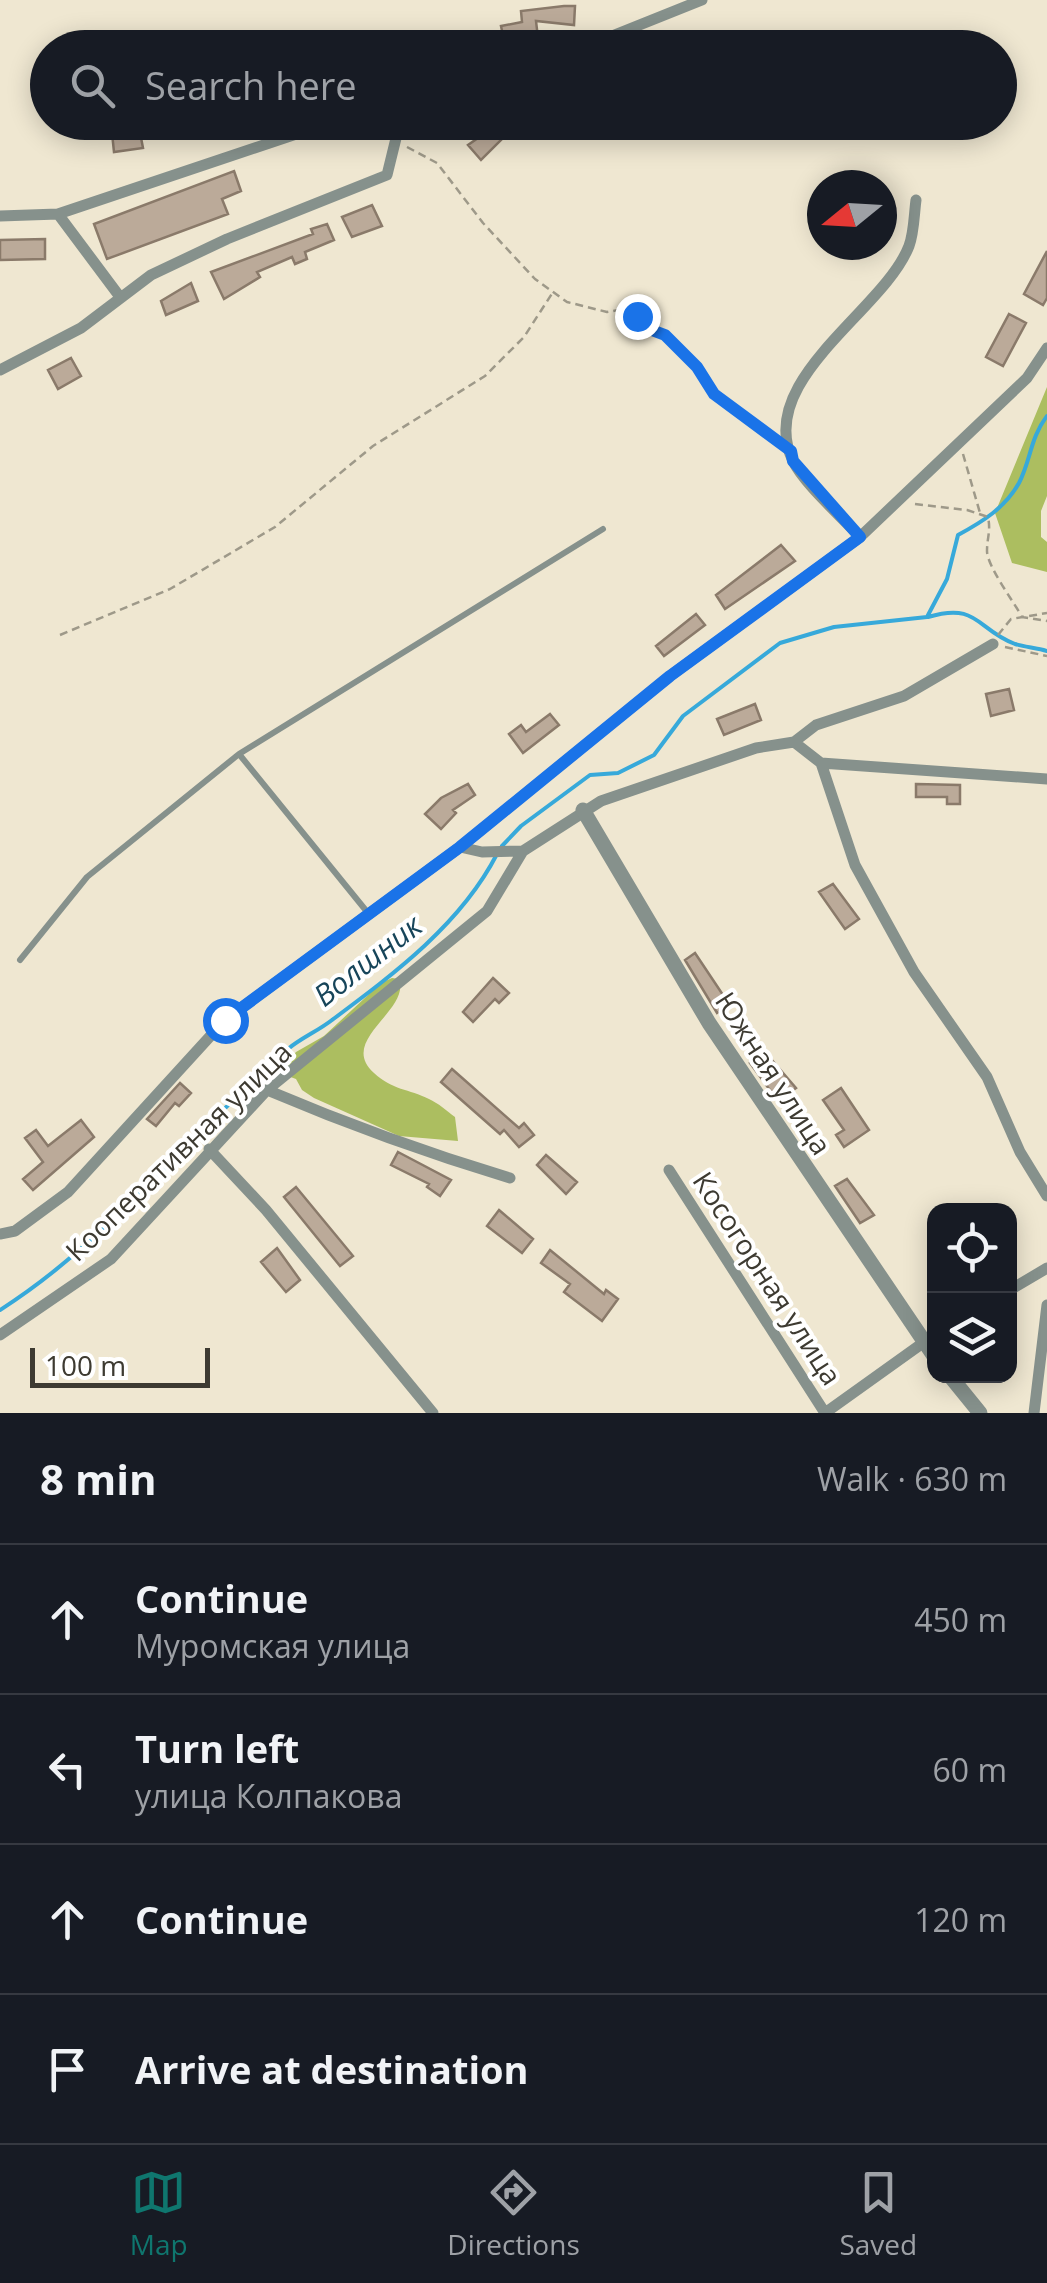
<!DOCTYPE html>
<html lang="en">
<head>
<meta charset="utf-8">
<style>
  body { margin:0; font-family:"Open Sans",sans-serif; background:#242831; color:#f1f3f6 }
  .controls { position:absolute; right:30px; bottom:30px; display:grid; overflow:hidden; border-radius:20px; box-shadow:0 5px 25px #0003 }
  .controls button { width:90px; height:90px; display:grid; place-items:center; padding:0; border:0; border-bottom:2px solid #363941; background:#171b24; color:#f1f3f6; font:50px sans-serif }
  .compass { position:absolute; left:807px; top:170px; width:90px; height:90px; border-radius:50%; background:#171b24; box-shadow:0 5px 25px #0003; rotate:252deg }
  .scale { position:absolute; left:30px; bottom:25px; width:180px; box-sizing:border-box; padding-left:10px; border:5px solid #3d3a31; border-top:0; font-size:28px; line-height:35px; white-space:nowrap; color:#3d3a31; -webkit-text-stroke:8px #fff; paint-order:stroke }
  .stop { position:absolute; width:30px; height:30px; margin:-22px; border:8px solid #1a73e8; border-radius:50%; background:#fff }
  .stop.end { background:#1a73e8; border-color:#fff; box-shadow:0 2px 10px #0008 }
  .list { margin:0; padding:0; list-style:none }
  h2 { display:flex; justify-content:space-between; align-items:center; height:130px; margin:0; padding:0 40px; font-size:42px }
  h2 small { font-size:32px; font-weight:400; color:#9ea1a6 }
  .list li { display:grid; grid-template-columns:65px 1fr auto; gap:30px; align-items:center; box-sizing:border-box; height:150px; padding:0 40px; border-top:2px solid #363941 }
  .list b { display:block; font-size:38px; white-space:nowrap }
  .list p { margin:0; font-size:32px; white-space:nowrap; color:#9ea1a6 }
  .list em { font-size:32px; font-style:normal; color:#9ea1a6 }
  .icon { flex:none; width:55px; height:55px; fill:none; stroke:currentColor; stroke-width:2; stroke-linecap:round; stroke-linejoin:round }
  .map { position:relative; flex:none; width:1047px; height:1413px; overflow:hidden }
  .search { position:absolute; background:#171b24; box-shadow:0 5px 25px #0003; left:30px; right:30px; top:30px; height:110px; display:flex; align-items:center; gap:25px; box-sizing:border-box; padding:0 35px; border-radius:55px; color:#9ea1a6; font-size:38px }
  .sheet { height:730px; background:#171b24 }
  nav { display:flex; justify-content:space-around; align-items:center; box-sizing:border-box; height:140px; border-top:2px solid #363941; background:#171b24; font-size:28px; color:#9ea1a6 }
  nav a { display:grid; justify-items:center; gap:5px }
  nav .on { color:#0f766e }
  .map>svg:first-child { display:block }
  .forest { fill:#acbe60 }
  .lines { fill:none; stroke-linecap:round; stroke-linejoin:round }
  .stream { stroke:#37a9da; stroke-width:4 }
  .building { fill:#ba9; stroke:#8a7a6a; stroke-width:2.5 }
  .path { stroke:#9e9989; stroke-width:2.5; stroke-dasharray:8 5; stroke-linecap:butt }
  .service { stroke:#86918c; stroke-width:6 }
  .minor { stroke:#86918c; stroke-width:11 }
  .tertiary { stroke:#86918c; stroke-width:15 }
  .route { stroke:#1a73e8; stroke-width:12 }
  .labels { text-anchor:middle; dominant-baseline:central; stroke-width:8; stroke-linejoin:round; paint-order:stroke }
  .street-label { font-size:28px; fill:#3d3a31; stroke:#fff }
  .water-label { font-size:30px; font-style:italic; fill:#17455a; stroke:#fff }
</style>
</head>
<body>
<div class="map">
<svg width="1047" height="1413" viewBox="0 0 1047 1413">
  <rect width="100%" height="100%" fill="#efe7d1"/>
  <path class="forest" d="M1047 387V496L1041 511V537L1047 542V572L1012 563 995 513Z
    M392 978 399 979C411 1011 337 1040 374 1073 392 1090 409 1089 429 1099 438 1103 447 1111 455 1117L458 1141 399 1136 314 1098 302 1090 296 1079 285 1075 287 1062 296 1052 324 1036 381 983Z"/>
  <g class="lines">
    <path class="stream" d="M928 617C978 602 976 629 1015 644 1025 647 1037 648 1047 651
      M502 846 521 826 590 775 618 773 654 755 683 716 780 643 834 627 927 617 947 579 958 535C982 522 1005 508 1019 483 1031 460 1030 438 1047 416
      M0 1310C110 1240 190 1134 288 1049 301 1038 318 1031 332 1020 395 973 461 924 497 854"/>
  </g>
  <path class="building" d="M564 6H575L574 25 536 21 538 38 505 45 501 26 522 22 521 11Z
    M479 32 484 48H435L438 37 454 34 455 39Z
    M138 122 143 148 114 152 112 133 129 131 128 124Z
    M501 122H519L481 160 468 145Z
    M234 171 241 191 222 199 228 214 107 259 94 224Z
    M372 205 382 226 352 237 342 217Z
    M327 224 334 240 305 252 307 259 295 264 292 257 257 272 260 277 224 299 211 272 313 234 311 229Z
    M45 239V259L0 260V240Z
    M1047 251V298L1043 305 1024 294Z
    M191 283 198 301 166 315 161 301Z
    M1009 314 1026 323 1003 366 986 357Z
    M71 358 81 376 58 389 48 370Z
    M781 545 795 561 725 609 716 595Z
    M696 614 705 625 664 656 656 646Z
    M1009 689 1014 710 991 716 986 694Z
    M755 704 761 720 724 735 717 719Z
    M550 714 559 725 523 753 509 734 521 725 526 732Z
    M468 784 475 795 453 810 456 813 441 829 425 814 441 798Z
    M916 784 960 785V804H947V797H916Z
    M833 884 859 919 845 929 819 892Z
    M695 953 729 1004 717 1013 685 960Z
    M493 978 509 993 499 1003 495 999 473 1022 463 1012Z
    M765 1052 796 1088 778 1101 750 1063Z
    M452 1069 519 1128 524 1123 534 1135 519 1147 504 1130 500 1134 441 1082Z
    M180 1083 191 1093 179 1106 175 1103 156 1126 147 1119Z
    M841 1088 869 1130 844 1147 836 1135 844 1130 823 1100Z
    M81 1120 94 1137 33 1190 23 1179 43 1162 25 1138 36 1130 48 1146Z
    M398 1152 451 1180 440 1196 427 1187 429 1184 391 1165Z
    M546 1155 577 1182 566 1194 537 1165Z
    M847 1179 874 1215 860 1223 835 1186Z
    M296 1187 353 1256 340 1266 284 1197Z
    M499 1210 533 1239 522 1253 487 1226Z
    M277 1248 300 1280 286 1292 261 1262Z
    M550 1250 604 1294 606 1290 618 1299 602 1321 564 1292 570 1284 541 1263Z"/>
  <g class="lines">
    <path class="path" d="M407 147 437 163 483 223 535 279 567 302 607 312 624 309 637 316 649 329 665 335 697 367 714 394 755 428 774 437
      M963 454 980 513
      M915 504 967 510 988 517C991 531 987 538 987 551 987 566 1014 602 1022 617L1047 621
      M60 635 170 589 275 527 373 446 485 376 524 337 553 292
      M998 635 1011 619 1047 613
      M1005 647 1047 656"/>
    <path class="service" d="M239 754 603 529
      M20 960 87 877 239 754 368 913"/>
    <path class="minor" d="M582 48 702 0
      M58 214 120 297
      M0 216 58 214 332 122
      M0 370 81 328 151 275 227 239 387 175 400 122
      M860 537C842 517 804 484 793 461 754 380 884 311 909 246 914 233 914 215 916 200
      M794 742 821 763
      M821 763 855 865 914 972 987 1077 1020 1152 1047 1196
      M821 763 1047 779
      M460 847 482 852 523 851
      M267 1090C347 1124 427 1153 510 1178
      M209 1149 266 1210 433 1413
      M669 1170 825 1413 934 1335
      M0 1234 15 1231 68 1192 225 1020 460 847 670 676 860 537 1027 378 1047 348
      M1010 1290 1047 1268
      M0 1335 111 1259 267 1090 487 911 523 851 601 801 756 748 794 742 816 725 904 696 993 644
      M1034 1413 1047 1305"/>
    <path class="tertiary" d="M583 810 709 1023 934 1356
      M950 1376 980 1413"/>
  </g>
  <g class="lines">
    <path class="route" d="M225 1020 460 847 670 676 860 537 793 461 791 451 714 394 697 367 665 335 649 329 637 316"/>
  </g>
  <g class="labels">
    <g class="street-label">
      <text transform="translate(774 1073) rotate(57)">Южная улица</text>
      <text transform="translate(178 1151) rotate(-44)">Кооперативная улица</text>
      <text transform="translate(768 1278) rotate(57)">Косогорная улица</text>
    </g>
    <g class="water-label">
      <text transform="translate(367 960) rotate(-38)">Волшник</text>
    </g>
  </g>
</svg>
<div class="controls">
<button><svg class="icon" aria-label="locate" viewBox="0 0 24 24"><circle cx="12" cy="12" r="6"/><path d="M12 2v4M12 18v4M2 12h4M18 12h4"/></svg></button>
<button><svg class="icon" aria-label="layers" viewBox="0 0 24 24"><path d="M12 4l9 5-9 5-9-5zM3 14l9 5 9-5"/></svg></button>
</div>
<svg class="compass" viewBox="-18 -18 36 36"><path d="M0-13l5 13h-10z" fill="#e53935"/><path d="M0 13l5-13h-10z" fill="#9ea1a6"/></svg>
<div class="scale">100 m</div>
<div class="stop" style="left:225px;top:1020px"></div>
<div class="stop end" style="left:637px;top:316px"></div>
<div class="search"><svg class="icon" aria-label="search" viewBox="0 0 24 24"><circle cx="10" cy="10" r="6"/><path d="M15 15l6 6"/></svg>Search here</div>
</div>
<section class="sheet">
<h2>8 min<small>Walk · 630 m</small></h2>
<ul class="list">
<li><svg class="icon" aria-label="ahead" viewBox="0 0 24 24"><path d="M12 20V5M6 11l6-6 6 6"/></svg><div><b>Continue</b><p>Муромская улица</p></div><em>450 m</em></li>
<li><svg class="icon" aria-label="left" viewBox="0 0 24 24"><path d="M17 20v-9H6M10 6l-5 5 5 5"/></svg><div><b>Turn left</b><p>улица Колпакова</p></div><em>60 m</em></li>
<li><svg class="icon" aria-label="ahead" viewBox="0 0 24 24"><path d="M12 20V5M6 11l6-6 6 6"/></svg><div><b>Continue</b></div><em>120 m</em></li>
<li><svg class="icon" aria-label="arrive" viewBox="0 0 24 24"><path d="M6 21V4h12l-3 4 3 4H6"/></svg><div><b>Arrive at destination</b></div></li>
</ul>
</section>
<nav>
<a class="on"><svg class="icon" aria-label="map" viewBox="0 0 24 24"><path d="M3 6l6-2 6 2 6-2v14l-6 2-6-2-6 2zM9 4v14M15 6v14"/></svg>Map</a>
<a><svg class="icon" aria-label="directions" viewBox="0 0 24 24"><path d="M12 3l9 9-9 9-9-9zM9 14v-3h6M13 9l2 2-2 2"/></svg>Directions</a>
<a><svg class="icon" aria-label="saved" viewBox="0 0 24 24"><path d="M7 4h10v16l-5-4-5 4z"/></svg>Saved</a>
</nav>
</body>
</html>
